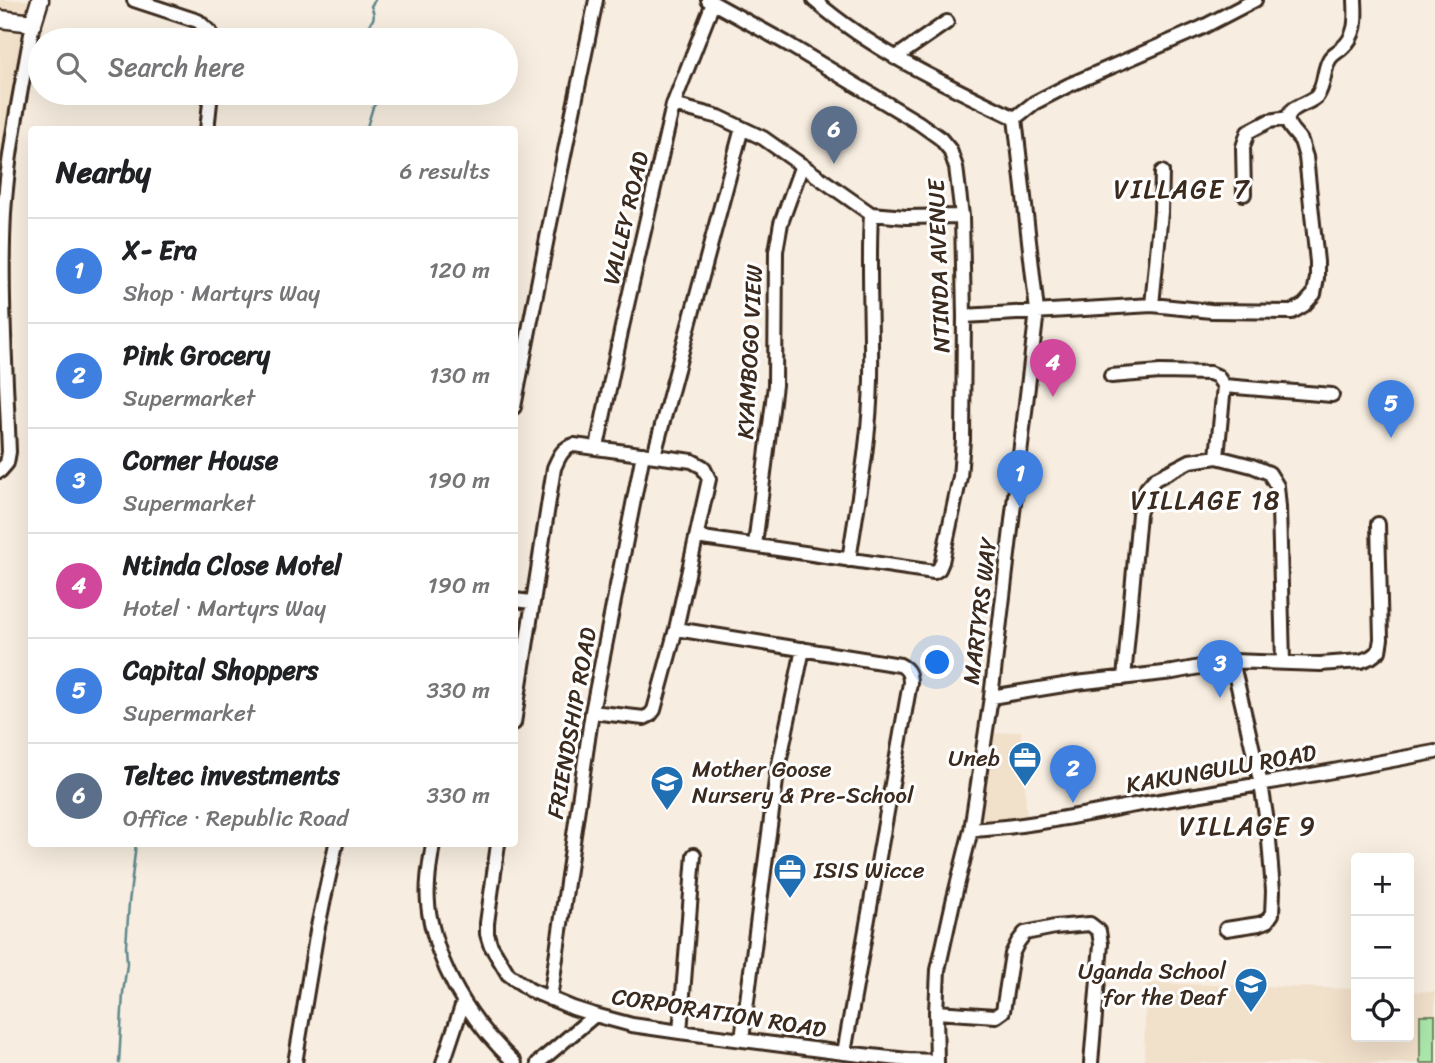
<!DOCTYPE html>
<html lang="en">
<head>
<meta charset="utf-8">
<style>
  body { margin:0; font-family:Sriracha,sans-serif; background:#f2f2f2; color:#202124 }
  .controls { position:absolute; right:21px; bottom:21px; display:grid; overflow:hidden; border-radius:7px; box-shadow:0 7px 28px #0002 }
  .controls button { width:63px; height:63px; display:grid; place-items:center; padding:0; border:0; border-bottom:2px solid #e0e0e0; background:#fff; color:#202124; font:35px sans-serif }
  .you { position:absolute; left:938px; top:663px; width:24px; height:24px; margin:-18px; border:5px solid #fff; border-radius:50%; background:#1a73e8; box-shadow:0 0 0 10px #1a73e833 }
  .badge { display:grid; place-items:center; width:46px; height:46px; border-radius:50%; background:#0b8043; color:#fff; font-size:23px; font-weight:700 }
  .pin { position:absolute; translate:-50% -58px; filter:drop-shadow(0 2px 4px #0008) }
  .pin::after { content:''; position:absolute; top:37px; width:24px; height:21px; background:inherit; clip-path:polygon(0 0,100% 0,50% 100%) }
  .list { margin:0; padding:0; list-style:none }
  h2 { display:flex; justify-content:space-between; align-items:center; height:91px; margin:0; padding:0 28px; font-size:30px }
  h2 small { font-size:23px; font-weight:400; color:#757577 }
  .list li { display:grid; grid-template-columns:46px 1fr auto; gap:21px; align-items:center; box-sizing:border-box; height:105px; padding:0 28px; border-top:2px solid #e0e0e0 }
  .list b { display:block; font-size:26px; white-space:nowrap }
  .list p { margin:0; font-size:23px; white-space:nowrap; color:#757577 }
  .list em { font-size:23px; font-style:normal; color:#757577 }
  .icon { flex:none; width:38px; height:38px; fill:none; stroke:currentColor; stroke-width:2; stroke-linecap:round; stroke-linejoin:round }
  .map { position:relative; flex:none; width:1435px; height:1063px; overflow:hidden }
  .search { position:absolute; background:#fff; box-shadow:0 7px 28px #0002; left:28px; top:28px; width:490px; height:77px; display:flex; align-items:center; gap:18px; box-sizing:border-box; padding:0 24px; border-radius:38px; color:#757577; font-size:26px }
  .panel { position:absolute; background:#fff; box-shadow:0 7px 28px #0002; left:28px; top:126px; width:490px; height:721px; border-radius:7px }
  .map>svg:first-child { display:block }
  .built { fill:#f1e0ca }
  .green { fill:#abe6ab; stroke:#738864; stroke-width:2 }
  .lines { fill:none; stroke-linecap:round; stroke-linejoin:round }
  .stream { stroke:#5f888c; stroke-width:2.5 }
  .minor-casing { stroke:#3b2a1e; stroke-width:18 }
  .tertiary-casing { stroke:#3b2a1e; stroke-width:21 }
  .minor { stroke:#fff; stroke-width:12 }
  .tertiary { stroke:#fff; stroke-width:16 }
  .labels { text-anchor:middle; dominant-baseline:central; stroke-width:6; stroke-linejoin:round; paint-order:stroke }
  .street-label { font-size:23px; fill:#3b2a1e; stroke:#fff }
  .poi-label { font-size:23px; fill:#3b2a1e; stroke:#fff; text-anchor:end }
  .quarter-label { font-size:26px; letter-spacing:2px; fill:#3b2a1e; stroke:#fff }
</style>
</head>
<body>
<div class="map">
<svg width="1435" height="1063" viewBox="0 0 1435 1063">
  <rect width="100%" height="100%" fill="#f7ede0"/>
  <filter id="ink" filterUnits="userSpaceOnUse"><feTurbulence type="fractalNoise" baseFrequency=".0143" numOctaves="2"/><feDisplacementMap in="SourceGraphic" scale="14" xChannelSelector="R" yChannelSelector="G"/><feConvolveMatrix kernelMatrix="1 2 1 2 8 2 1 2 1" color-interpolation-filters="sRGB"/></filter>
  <g filter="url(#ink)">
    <path class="built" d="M0 0H33L0 195Z
      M1021 731 1027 820 992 827 981 823 991 734Z
      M1146 983 1356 989V1037H1409V991L1435 992V1063H1144Z"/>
    <path class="green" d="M1420 1015H1435V1063H1420Z"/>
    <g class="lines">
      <path class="stream" d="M375 0 371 6C375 15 375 19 368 26V33L382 40
        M366 130 373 107 380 99 382 93
        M119 1063 123 993 127 964 126 946 129 903 136 844"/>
      <defs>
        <path id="minor" d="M134 0 198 21 210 32 214 40
          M814 0C874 52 945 84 1015 118
          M895 58 947 22
          M673 105 719 117 763 138 871 214 906 217 962 216
          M1015 118 1034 103 1069 85 1201 28 1255 0
          M207 130 211 93
          M1244 194 1243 147 1248 132 1269 121 1288 118
          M1152 305 1161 212 1162 172
          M964 316 1152 305 1211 311 1292 312 1304 305 1314 294 1317 278V262L1306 157C1304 152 1303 146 1301 141 1297 134 1286 127 1288 118 1289 106 1310 104 1317 96 1325 85 1323 71 1329 60 1332 54 1336 53 1341 49 1357 36 1356 19 1355 0
          M1111 376 1160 372 1210 373 1217 376 1224 386 1217 457
          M1224 386 1332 395
          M514 407 547 238 596 0
          M597 447 622 327 673 105 713 3
          M654 455 742 128
          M0 471 7 463 9 452C6 372 0 292 4 213 8 149 22 86 33 23
          M696 537 934 572 939 569 942 562 960 477 963 440 964 316 962 216 956 167 950 150 940 138 919 123 786 43 708 0
          M755 545 775 385 776 251 781 223 802 165
          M849 560C858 500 870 440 871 379 872 324 868 269 871 214
          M514 600 532 602
          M676 629 900 665C908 669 910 674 910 683L844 1053
          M1124 678 1139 514 1147 488 1155 479 1190 461 1217 457 1252 466 1269 473 1277 486 1279 507 1283 663
          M991 697 1076 683 1173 672 1232 661 1320 664 1361 661 1371 657 1379 651 1381 639 1378 524
          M514 723 554 468C559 457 562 448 574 445L692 461 703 467 709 479 676 629 654 710 650 715 644 718 592 712
          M971 830C1026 827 1081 815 1135 805 1235 789 1335 771 1435 752
          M433 844C430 863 426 884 428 903 429 920 434 935 439 951 455 996 481 1031 515 1063
          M498 844 487 923V934L490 944 508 974 530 990 573 1008 595 1015 632 1025 680 1032 844 1053 908 1060 937 1061
          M1226 929 1259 924 1267 921 1272 914 1273 891 1268 828 1261 784 1232 661
          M550 999 592 712 643 454
          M936 1012 996 1016 1003 1011 1012 954 1018 942 1025 933 1055 927 1090 924 1099 931 1101 944 1091 1063
          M680 1032 694 855
          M742 1039 777 773 803 649
          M295 1063 317 931 336 844
          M443 1063 463 1003
          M538 1063 595 1015
          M937 1063 936 1012 938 970 953 902 971 830 991 697 1037 311 1015 118"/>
        <path id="tertiary" d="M0 19 33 23 40 0"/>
      </defs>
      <use href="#minor" class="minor-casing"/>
      <use href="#tertiary" class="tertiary-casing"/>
      <use href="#minor" class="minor"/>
      <use href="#tertiary" class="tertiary"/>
    </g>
  </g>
  <defs>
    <symbol id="office-pin" viewBox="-11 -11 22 30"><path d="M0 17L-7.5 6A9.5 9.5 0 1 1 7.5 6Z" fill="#1f6fb2" stroke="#fff"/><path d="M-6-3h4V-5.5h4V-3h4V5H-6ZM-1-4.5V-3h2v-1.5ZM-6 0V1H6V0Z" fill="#fff"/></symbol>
    <symbol id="school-pin" viewBox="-11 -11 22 30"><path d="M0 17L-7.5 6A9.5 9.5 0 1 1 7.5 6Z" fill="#1f6fb2" stroke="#fff"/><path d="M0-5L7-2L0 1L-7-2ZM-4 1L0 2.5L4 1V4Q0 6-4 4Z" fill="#fff"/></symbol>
  </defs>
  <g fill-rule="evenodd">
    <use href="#office-pin" x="1006" y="739" width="38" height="52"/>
    <use href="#school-pin" x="648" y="763" width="38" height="52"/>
    <use href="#office-pin" x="771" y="851" width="38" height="52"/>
    <use href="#school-pin" x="1232" y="965" width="38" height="52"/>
  </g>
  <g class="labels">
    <g class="street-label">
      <text transform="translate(626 218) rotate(-77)">VALLEY ROAD</text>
      <text transform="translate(939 266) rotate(-92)">NTINDA AVENUE</text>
      <text transform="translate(750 352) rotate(-87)">KYAMBOGO VIEW</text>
      <text transform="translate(980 611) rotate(-83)">MARTYRS WAY</text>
      <text transform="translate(572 723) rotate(-80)">FRIENDSHIP ROAD</text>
      <text transform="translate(1221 769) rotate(-10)">KAKUNGULU ROAD</text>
      <text transform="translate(719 1013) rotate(9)">CORPORATION ROAD</text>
    </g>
    <g class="poi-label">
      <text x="1000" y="758">Uneb</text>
      <text x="692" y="769" text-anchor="start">Mother Goose<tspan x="692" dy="26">Nursery &amp; Pre-School</tspan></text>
      <text x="814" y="870" text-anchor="start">ISIS Wicce</text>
      <text x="1226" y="971">Uganda School<tspan x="1226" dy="26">for the Deaf</tspan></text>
    </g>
    <g class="quarter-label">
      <text x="1182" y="189">VILLAGE 7</text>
      <text x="1206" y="500">VILLAGE 18</text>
      <text x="1248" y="826">VILLAGE 9</text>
    </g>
  </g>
</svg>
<div class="controls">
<button>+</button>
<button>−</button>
<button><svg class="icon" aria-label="locate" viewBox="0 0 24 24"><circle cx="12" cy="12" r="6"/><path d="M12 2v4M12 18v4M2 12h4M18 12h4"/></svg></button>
</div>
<div class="you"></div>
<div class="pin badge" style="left:1020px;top:508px;background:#3f7fe0">1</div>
<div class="pin badge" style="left:1073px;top:803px;background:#3f7fe0">2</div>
<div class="pin badge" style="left:1220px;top:698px;background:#3f7fe0">3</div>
<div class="pin badge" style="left:1053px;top:397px;background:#d1479c">4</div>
<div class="pin badge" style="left:1391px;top:438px;background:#3f7fe0">5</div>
<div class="pin badge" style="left:834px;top:164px;background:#5c6f8a">6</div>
<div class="search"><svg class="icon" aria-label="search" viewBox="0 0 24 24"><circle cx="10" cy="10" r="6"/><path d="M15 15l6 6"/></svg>Search here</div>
<section class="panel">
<h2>Nearby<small>6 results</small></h2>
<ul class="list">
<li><span class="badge" style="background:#3f7fe0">1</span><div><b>X- Era</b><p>Shop · Martyrs Way</p></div><em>120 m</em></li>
<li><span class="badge" style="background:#3f7fe0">2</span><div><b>Pink Grocery</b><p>Supermarket</p></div><em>130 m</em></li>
<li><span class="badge" style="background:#3f7fe0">3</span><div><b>Corner House</b><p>Supermarket</p></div><em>190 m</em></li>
<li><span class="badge" style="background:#d1479c">4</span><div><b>Ntinda Close Motel</b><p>Hotel · Martyrs Way</p></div><em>190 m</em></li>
<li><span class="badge" style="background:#3f7fe0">5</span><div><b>Capital Shoppers</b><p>Supermarket</p></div><em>330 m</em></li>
<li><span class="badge" style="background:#5c6f8a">6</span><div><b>Teltec investments</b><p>Office · Republic Road</p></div><em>330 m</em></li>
</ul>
</section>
</div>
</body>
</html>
